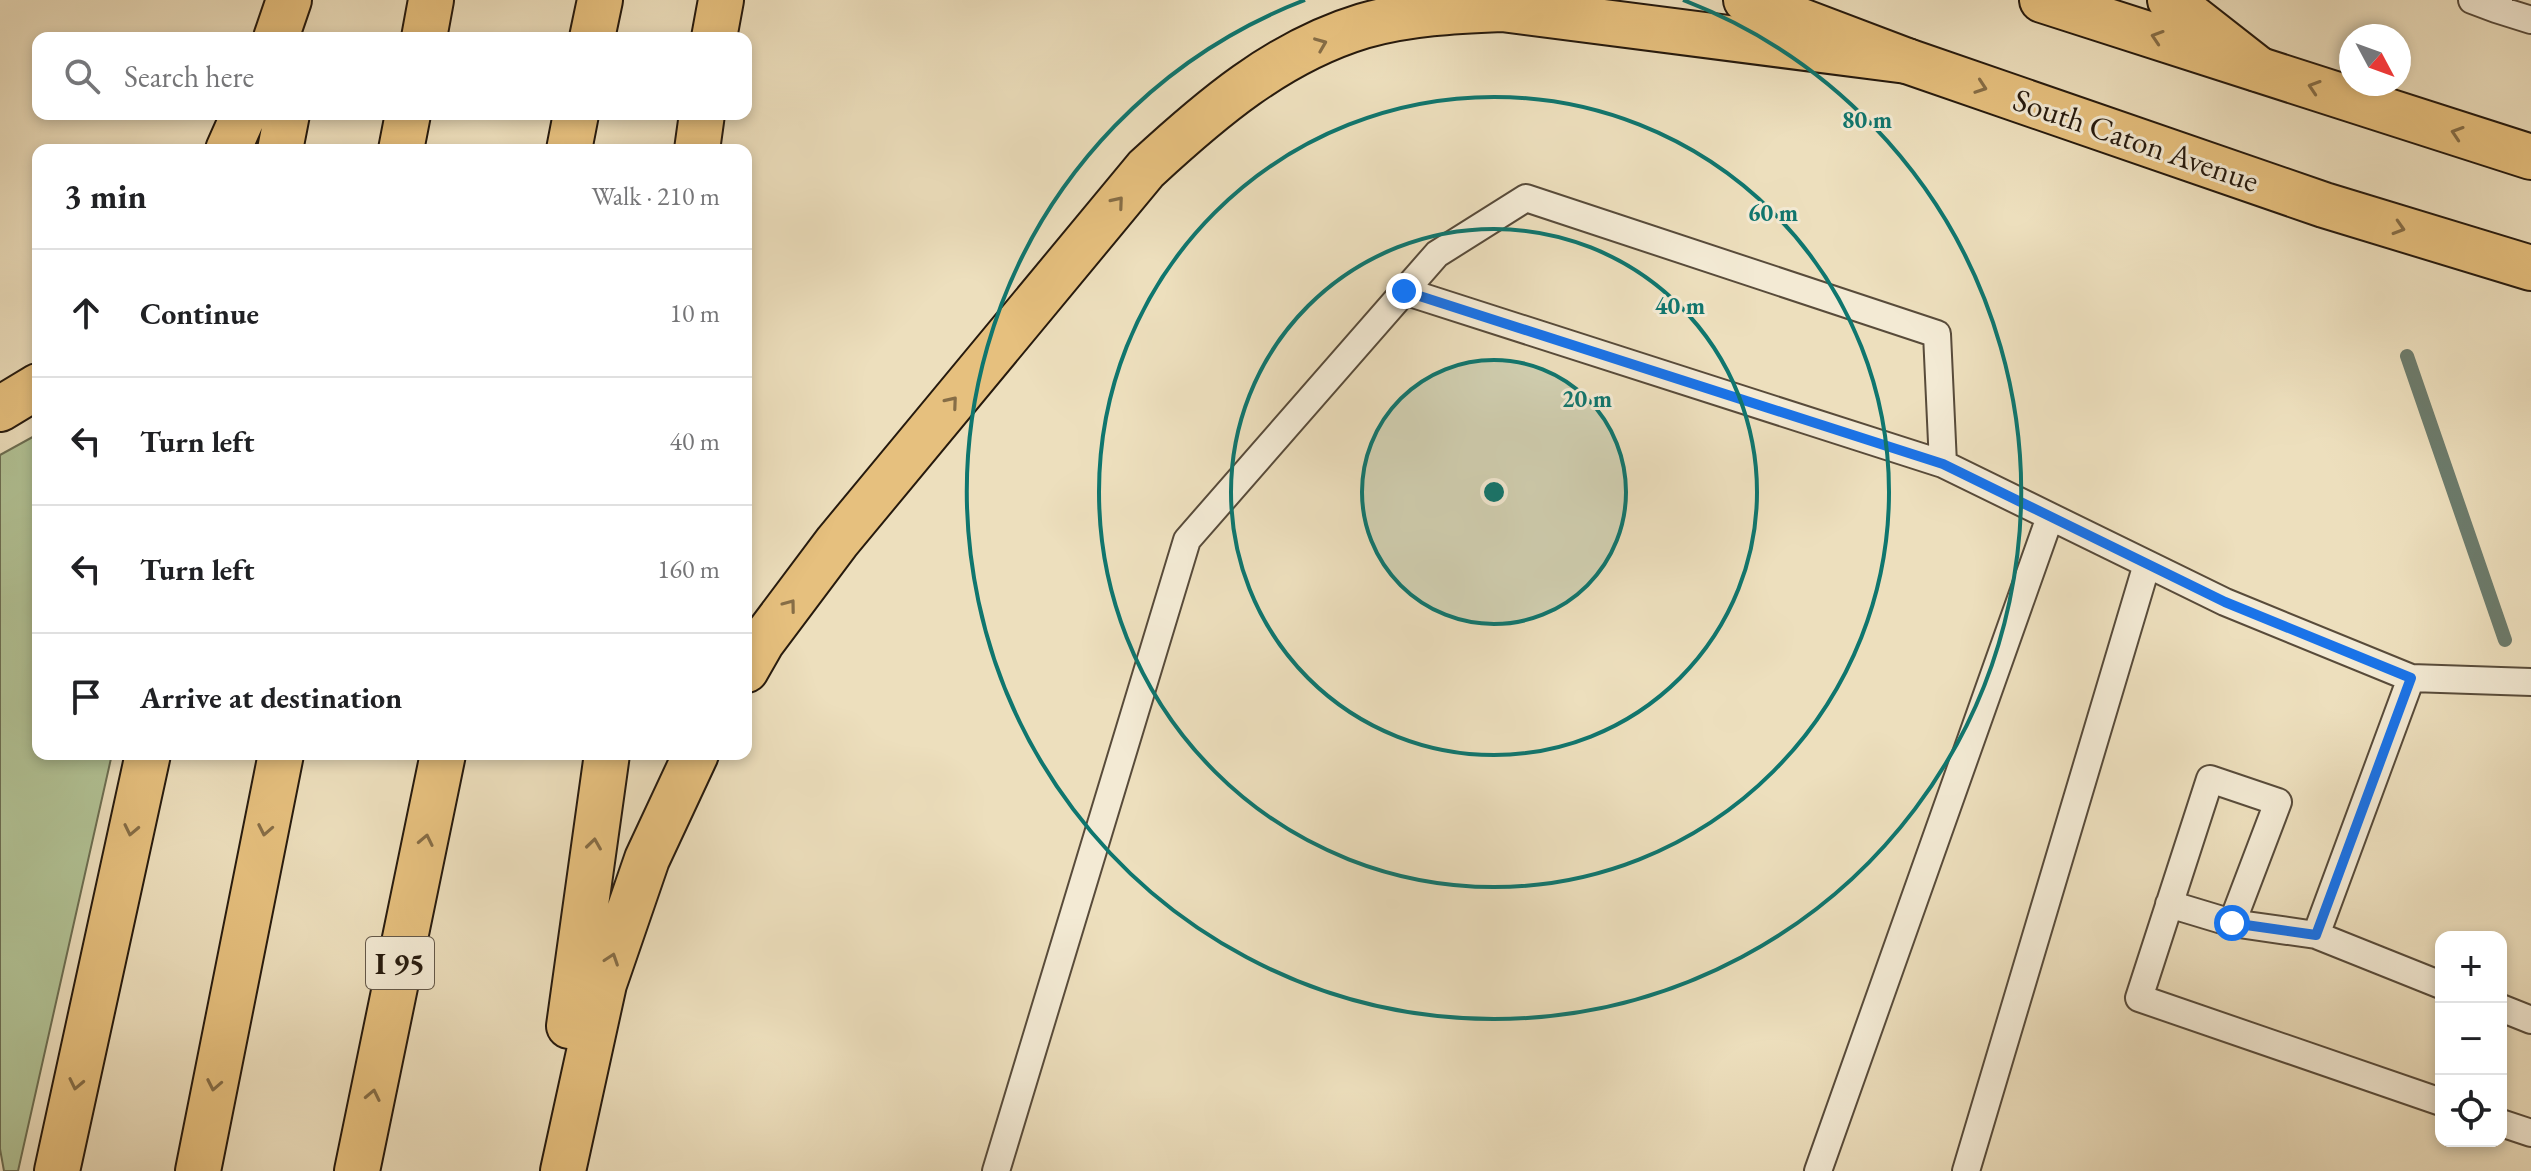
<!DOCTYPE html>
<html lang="en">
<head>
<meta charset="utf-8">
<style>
  body { margin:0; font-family:"EB Garamond",serif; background:#f6f6f6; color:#202124 }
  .controls { position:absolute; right:24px; bottom:24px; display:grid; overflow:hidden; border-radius:16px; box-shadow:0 4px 12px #0003 }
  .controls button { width:72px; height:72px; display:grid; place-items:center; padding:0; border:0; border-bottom:2px solid #e0e0e0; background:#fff; color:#202124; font:40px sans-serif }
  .compass { position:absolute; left:2339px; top:24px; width:72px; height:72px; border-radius:50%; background:#fff; box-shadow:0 4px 12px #0003; rotate:131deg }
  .stop { position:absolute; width:24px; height:24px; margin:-18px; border:6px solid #1a73e8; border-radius:50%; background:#fff }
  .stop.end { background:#1a73e8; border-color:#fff; box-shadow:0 2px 8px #0008 }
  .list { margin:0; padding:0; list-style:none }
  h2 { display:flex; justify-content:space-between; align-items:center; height:104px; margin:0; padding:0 32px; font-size:34px }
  h2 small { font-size:26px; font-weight:400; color:#757577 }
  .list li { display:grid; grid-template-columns:52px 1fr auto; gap:24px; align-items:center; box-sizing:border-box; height:128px; padding:0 32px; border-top:2px solid #e0e0e0 }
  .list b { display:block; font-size:30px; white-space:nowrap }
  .list em { font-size:26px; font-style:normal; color:#757577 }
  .icon { flex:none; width:44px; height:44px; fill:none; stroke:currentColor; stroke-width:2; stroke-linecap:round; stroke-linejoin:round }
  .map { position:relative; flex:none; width:2531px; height:1171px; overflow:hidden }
  .search { position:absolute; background:#fff; box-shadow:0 4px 12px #0003; left:32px; top:32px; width:720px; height:88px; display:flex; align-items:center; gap:20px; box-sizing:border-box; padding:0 28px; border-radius:16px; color:#757577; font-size:30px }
  .panel { position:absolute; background:#fff; box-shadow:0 4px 12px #0003; left:32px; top:144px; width:720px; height:616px; border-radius:16px }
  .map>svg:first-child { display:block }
  .green { fill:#b2c396; stroke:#6c6e52; stroke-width:2 }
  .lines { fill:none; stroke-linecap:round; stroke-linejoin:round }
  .stream { stroke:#6c7c6d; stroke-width:14 }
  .lane-casing { stroke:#584b3a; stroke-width:30 }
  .primary-casing { stroke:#261a0e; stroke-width:48 }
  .highway-casing { stroke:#261a0e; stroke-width:48 }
  .lane { stroke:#f3ead4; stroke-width:26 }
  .primary { stroke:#e6c07e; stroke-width:44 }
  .highway { stroke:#e6c07e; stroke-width:44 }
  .oneway { stroke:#866d46 }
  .route { stroke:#1a73e8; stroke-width:10 }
  .ring { fill:none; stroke:#0f766e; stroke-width:4 }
  .labels { text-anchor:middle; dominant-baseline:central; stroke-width:6; stroke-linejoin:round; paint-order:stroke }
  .shield { fill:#f3ead4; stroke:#645849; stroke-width:2 }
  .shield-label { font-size:30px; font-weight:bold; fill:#261a0e }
  .street-label { font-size:32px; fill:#261a0e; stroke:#f3ead4 }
  .centre { fill:#0f766e; stroke:#f3ead4; stroke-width:4 }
  .ring-label { font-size:24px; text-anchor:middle; font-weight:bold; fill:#0f766e; stroke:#f3ead4; stroke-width:6; stroke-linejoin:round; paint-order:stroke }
</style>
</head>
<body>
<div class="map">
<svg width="2531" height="1171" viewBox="0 0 2531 1171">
  <rect width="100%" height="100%" fill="#eddfbd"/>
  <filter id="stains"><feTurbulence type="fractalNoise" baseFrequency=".0025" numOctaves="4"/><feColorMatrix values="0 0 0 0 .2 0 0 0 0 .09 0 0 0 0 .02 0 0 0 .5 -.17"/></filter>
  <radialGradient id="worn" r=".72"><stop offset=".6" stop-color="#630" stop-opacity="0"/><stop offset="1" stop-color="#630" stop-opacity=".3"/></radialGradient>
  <path class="green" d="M38 434V754H112L18 1171H4L0 1149V455Z"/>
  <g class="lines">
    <path class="stream" d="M2407 356 2505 640"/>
    <defs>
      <path id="lane" d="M2472 0 2496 9
        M2499 0 2496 9 2531 20
        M1404 291 1943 464
        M2411 678 2316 935 2441 985
        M2169 904 2232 923
        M2316 935 2232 923 2278 802 2210 779 2139 998 2441 1102
        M2501 1008 2531 1020
        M2501 1123 2531 1133
        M996 1171 1187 540 1437 254 1526 198 1937 334 1943 464 2225 602 2411 678 2531 682
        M1818 1171 2050 517
        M1966 1171 2147 564"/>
      <path id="primary" d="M1746 0 1907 61 2324 205 2531 268
        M2042 0 2531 157"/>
      <path id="highway" d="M2170 0 2258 69
        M276 38 289 0
        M424 38 431 0
        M592 38 600 0
        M714 38 721 0
        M228 150 244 114
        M280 150 287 114
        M401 150 408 114
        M569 150 576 114
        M697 150 702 114
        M0 409 38 386
        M746 670 762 642 837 542 1146 169C1210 110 1277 52 1363 26 1408 13 1455 11 1502 9L1907 61
        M569 1026 607 754
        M57 1171 148 754
        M198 1171 281 754
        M357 1171 443 754
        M563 1171 604 984 647 859 696 754"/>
    </defs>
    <use href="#lane" class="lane-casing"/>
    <use href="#primary" class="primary-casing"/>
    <use href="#highway" class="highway-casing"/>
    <use href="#lane" class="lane"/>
    <use href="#primary" class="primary"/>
    <use href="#highway" class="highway"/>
  </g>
  <defs><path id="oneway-chevron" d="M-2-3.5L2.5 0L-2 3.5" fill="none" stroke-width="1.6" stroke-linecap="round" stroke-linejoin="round" transform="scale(2)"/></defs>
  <g class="oneway">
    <use href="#oneway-chevron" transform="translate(2157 37) rotate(-162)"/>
    <use href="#oneway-chevron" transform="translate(1321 44) rotate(-22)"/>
    <use href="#oneway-chevron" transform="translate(1981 87) rotate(19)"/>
    <use href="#oneway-chevron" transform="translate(2314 87) rotate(-162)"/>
    <use href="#oneway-chevron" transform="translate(2457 133) rotate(-162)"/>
    <use href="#oneway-chevron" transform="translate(1118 202) rotate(-50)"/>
    <use href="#oneway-chevron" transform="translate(2399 228) rotate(17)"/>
    <use href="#oneway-chevron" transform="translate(952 402) rotate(-50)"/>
    <use href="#oneway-chevron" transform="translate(790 605) rotate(-53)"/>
    <use href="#oneway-chevron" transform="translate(131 830) rotate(102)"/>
    <use href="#oneway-chevron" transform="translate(265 830) rotate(101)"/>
    <use href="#oneway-chevron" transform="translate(426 840) rotate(-78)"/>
    <use href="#oneway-chevron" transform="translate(594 844) rotate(-82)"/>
    <use href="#oneway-chevron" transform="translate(612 959) rotate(-71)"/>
    <use href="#oneway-chevron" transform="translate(76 1084) rotate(102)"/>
    <use href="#oneway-chevron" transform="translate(214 1085) rotate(101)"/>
    <use href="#oneway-chevron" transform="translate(373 1095) rotate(-78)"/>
  </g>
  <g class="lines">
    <path class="route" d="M1404 291 1943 464 2225 602 2411 678 2316 935 2232 923"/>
  </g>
  <circle cx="1494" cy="492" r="132" fill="#0f766e" fill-opacity=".12"/>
  <g class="ring">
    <circle cx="1494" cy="492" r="132"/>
    <circle cx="1494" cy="492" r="263"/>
    <circle cx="1494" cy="492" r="395"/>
    <path d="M1683 0A527 527 0 1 1 1305 0"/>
  </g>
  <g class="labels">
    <rect class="shield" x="366" y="937" width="68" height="52" rx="6"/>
    <g class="shield-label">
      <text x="400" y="963">I 95</text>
    </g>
    <g class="street-label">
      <text transform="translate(2136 140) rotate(19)">South Caton Avenue</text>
    </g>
  </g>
  <circle cx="1494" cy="492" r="12" class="centre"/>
  <g class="ring-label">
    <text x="1867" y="128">80 m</text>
    <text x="1773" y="221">60 m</text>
    <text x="1680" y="314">40 m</text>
    <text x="1587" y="407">20 m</text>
  </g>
  <rect width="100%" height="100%" filter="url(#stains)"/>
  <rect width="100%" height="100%" fill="url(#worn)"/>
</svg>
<div class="controls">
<button>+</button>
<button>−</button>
<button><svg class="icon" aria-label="locate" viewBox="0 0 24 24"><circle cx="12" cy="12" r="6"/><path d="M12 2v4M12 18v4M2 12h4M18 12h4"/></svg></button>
</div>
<svg class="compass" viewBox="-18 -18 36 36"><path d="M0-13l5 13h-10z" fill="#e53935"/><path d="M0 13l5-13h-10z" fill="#757577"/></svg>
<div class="stop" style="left:2232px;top:923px"></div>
<div class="stop end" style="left:1404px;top:291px"></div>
<div class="search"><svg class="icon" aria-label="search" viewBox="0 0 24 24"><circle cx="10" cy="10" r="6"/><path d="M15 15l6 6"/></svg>Search here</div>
<section class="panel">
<h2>3 min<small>Walk · 210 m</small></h2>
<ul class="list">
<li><svg class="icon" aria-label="ahead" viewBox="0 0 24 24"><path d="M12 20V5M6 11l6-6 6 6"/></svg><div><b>Continue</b></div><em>10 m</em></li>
<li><svg class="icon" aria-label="left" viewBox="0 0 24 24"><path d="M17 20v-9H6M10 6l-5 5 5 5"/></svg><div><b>Turn left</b></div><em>40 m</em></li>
<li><svg class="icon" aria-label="left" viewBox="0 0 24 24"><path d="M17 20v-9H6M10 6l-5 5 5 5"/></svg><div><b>Turn left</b></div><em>160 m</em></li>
<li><svg class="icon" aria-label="arrive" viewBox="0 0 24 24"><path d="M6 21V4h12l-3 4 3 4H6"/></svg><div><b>Arrive at destination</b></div></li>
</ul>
</section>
</div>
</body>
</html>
